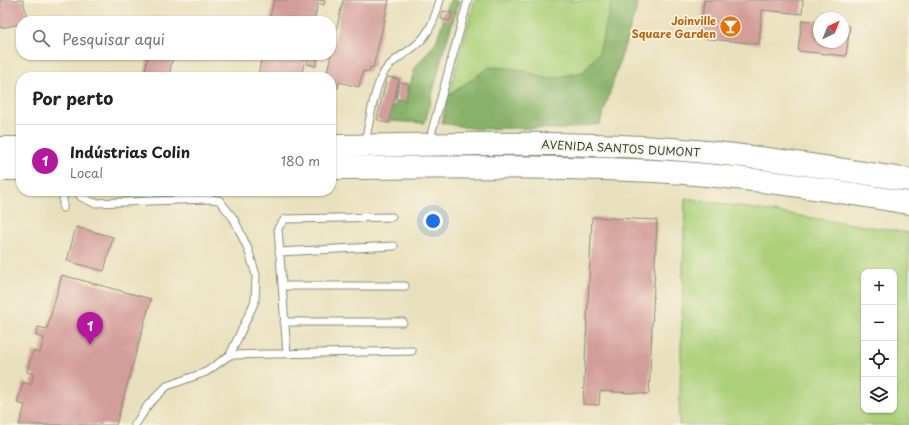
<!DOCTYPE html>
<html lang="pt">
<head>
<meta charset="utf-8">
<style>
  body { margin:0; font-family:"Playpen Sans",sans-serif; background:#f2f2f2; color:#222 }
  .controls { position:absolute; right:12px; bottom:12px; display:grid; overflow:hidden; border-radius:8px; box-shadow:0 1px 3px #0004 }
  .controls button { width:36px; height:36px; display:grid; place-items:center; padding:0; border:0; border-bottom:1px solid #e0e0e0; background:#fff; color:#222; font:20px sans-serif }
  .compass { position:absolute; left:813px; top:12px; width:36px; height:36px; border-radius:50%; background:#fff; box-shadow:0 1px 3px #0004; rotate:43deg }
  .you { position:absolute; left:433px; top:221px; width:14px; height:14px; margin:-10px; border:3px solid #fff; border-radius:50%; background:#1a73e8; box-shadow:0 0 0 6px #1a73e833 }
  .badge { display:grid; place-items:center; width:26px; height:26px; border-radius:50%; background:#b5179e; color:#fff; font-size:13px; font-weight:700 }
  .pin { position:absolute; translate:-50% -33px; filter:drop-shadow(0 1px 2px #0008) }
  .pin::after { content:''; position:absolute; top:21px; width:14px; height:12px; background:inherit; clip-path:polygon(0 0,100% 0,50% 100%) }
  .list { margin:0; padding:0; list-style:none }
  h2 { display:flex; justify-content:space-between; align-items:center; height:52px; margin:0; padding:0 16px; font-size:17px }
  h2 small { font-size:13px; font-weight:400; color:#767676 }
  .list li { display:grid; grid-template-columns:26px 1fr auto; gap:12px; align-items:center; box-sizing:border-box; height:72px; padding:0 16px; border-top:1px solid #e0e0e0 }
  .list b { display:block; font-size:15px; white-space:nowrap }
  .list p { margin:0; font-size:13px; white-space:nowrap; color:#767676 }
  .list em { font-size:13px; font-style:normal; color:#767676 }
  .icon { flex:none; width:22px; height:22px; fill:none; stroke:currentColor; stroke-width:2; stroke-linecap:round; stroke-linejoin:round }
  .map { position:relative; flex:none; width:909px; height:425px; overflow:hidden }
  .search { position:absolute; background:#fff; box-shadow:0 1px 3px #0004; left:16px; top:16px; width:320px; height:44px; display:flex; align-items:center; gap:10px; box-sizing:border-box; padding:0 14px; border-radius:16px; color:#767676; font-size:15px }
  .panel { position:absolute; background:#fff; box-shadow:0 1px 3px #0004; left:16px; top:72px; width:320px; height:124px; border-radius:16px }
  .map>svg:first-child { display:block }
  .green { fill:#abd079; stroke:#658656; fill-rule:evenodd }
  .forest { fill:#88b269; stroke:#54784e }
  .building { fill:#d39d99 }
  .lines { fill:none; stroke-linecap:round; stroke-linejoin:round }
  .lane-casing { stroke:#848e78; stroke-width:9 }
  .primary-casing { stroke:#848e78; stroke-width:24 }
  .lane { stroke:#fff; stroke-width:7 }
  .primary { stroke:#fff; stroke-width:22 }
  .labels { text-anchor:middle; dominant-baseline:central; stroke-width:3.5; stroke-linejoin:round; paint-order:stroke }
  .food-label { font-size:11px; font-weight:bold; fill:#c56008; stroke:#fcf5e5; text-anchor:end }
  .street-label { font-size:11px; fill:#1f3d34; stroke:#fcf5e5 }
</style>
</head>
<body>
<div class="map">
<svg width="909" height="425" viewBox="0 0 909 425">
  <rect width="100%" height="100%" fill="#fcf5e5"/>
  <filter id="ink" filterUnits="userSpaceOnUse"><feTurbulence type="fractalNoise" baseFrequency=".025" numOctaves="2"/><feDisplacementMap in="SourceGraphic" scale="8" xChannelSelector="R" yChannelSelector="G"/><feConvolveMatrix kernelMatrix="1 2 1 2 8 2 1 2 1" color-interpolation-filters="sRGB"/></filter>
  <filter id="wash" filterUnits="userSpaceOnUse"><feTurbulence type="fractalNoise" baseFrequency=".012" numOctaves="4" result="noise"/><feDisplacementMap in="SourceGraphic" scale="16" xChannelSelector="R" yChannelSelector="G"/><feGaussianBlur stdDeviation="0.9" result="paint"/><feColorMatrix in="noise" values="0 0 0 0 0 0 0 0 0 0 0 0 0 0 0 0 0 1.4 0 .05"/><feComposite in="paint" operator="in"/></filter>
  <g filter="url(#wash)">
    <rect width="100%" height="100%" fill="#e8e0bc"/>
    <path class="green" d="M475 0H612L599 53 583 72 549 79 518 69 467 82 448 96Z
      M685 198 909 233V425H679ZM864 272H894V410H864Z"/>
    <path class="forest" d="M450 0H459L441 61 425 123 387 121 394 105 407 96 415 68 436 42Z
      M612 0H639L600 124 562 129 512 128 476 129 442 123 448 96 490 67 518 69 549 79 583 72 599 53Z"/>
    <g id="blocks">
      <path class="building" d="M0 0H23L28 21H21V24L0 28Z
        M274 0H325L324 5 318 3 314 21H269Z
        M343 0H389L373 68 370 67 369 72 363 71 359 87 339 82 338 88 331 86V77H326Z
        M704 0H803L802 14 762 10 759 44 700 38Z
        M443 11 452 13 450 21 441 19Z
        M166 16 180 19 179 21H154L155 17 166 19Z
        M802 20 819 22V42H843V25L850 26 846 56 798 51Z
        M148 55H173L169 77H144Z
        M262 55H306L301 77H269L258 75Z
        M309 55 318 57 316 66 307 64Z
        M387 77 399 79 389 123 383 122 377 119Z
        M399 82 409 84 406 101 396 99Z
        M592 217 657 220 649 394 600 391 599 405 583 404Z
        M76 227 113 237 104 271 67 261Z
        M62 275 151 299 116 425H19L25 405 17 403 23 382 31 385 34 374 27 372 33 351 40 353 44 338 36 336 38 327 47 329Z"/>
    </g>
  </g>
  <g filter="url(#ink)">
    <use href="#blocks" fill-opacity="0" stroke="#848e78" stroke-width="1"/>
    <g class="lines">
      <defs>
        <path id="lane" d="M429 142 468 0
          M365 143C369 124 375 81 387 68 395 58 407 53 416 45 430 34 435 17 440 0
          M63 191V208
          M77 191 81 197 94 203 208 199 219 200 234 219 248 249 256 275 255 301 230 355 206 372 167 386 148 405 135 425
          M279 252 394 246
          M282 286H405
          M284 322H403
          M287 354 278 228 285 219 392 217
          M230 355 412 351"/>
        <path id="primary" d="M331 146C435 145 539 141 642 147 732 152 820 166 909 180
          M0 148H21
          M331 168C439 168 547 165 654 171 740 176 825 189 909 203
          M0 169H21"/>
      </defs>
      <use href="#lane" class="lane-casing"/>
      <use href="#primary" class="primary-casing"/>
      <use href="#lane" class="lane"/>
      <use href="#primary" class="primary"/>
    </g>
  </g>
  <defs>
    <symbol id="bar-disc" viewBox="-11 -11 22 22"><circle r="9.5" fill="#e8710a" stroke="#fcf5e5"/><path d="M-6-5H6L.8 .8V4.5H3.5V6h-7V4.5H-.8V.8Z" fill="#fff"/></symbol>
  </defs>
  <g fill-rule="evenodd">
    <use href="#bar-disc" x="718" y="14" width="25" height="25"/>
  </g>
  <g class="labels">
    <g class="food-label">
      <text x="716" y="20">Joinville<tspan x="716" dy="13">Square Garden</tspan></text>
    </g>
    <g class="street-label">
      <text transform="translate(621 148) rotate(3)">AVENIDA SANTOS DUMONT</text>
    </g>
  </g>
</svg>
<div class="controls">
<button>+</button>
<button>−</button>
<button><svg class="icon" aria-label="locate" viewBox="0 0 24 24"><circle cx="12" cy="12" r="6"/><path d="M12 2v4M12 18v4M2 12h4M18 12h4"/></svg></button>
<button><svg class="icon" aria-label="layers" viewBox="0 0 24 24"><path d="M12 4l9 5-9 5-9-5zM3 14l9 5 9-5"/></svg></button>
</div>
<svg class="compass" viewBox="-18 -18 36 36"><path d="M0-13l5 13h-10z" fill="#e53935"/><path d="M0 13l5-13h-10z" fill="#767676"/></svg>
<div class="you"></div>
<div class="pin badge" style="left:90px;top:345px">1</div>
<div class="search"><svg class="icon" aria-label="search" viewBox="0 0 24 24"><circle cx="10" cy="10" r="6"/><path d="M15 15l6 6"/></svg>Pesquisar aqui</div>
<section class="panel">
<h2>Por perto<small></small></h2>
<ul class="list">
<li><span class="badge">1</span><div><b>Indústrias Colin</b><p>Local</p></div><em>180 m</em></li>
</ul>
</section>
</div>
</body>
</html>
